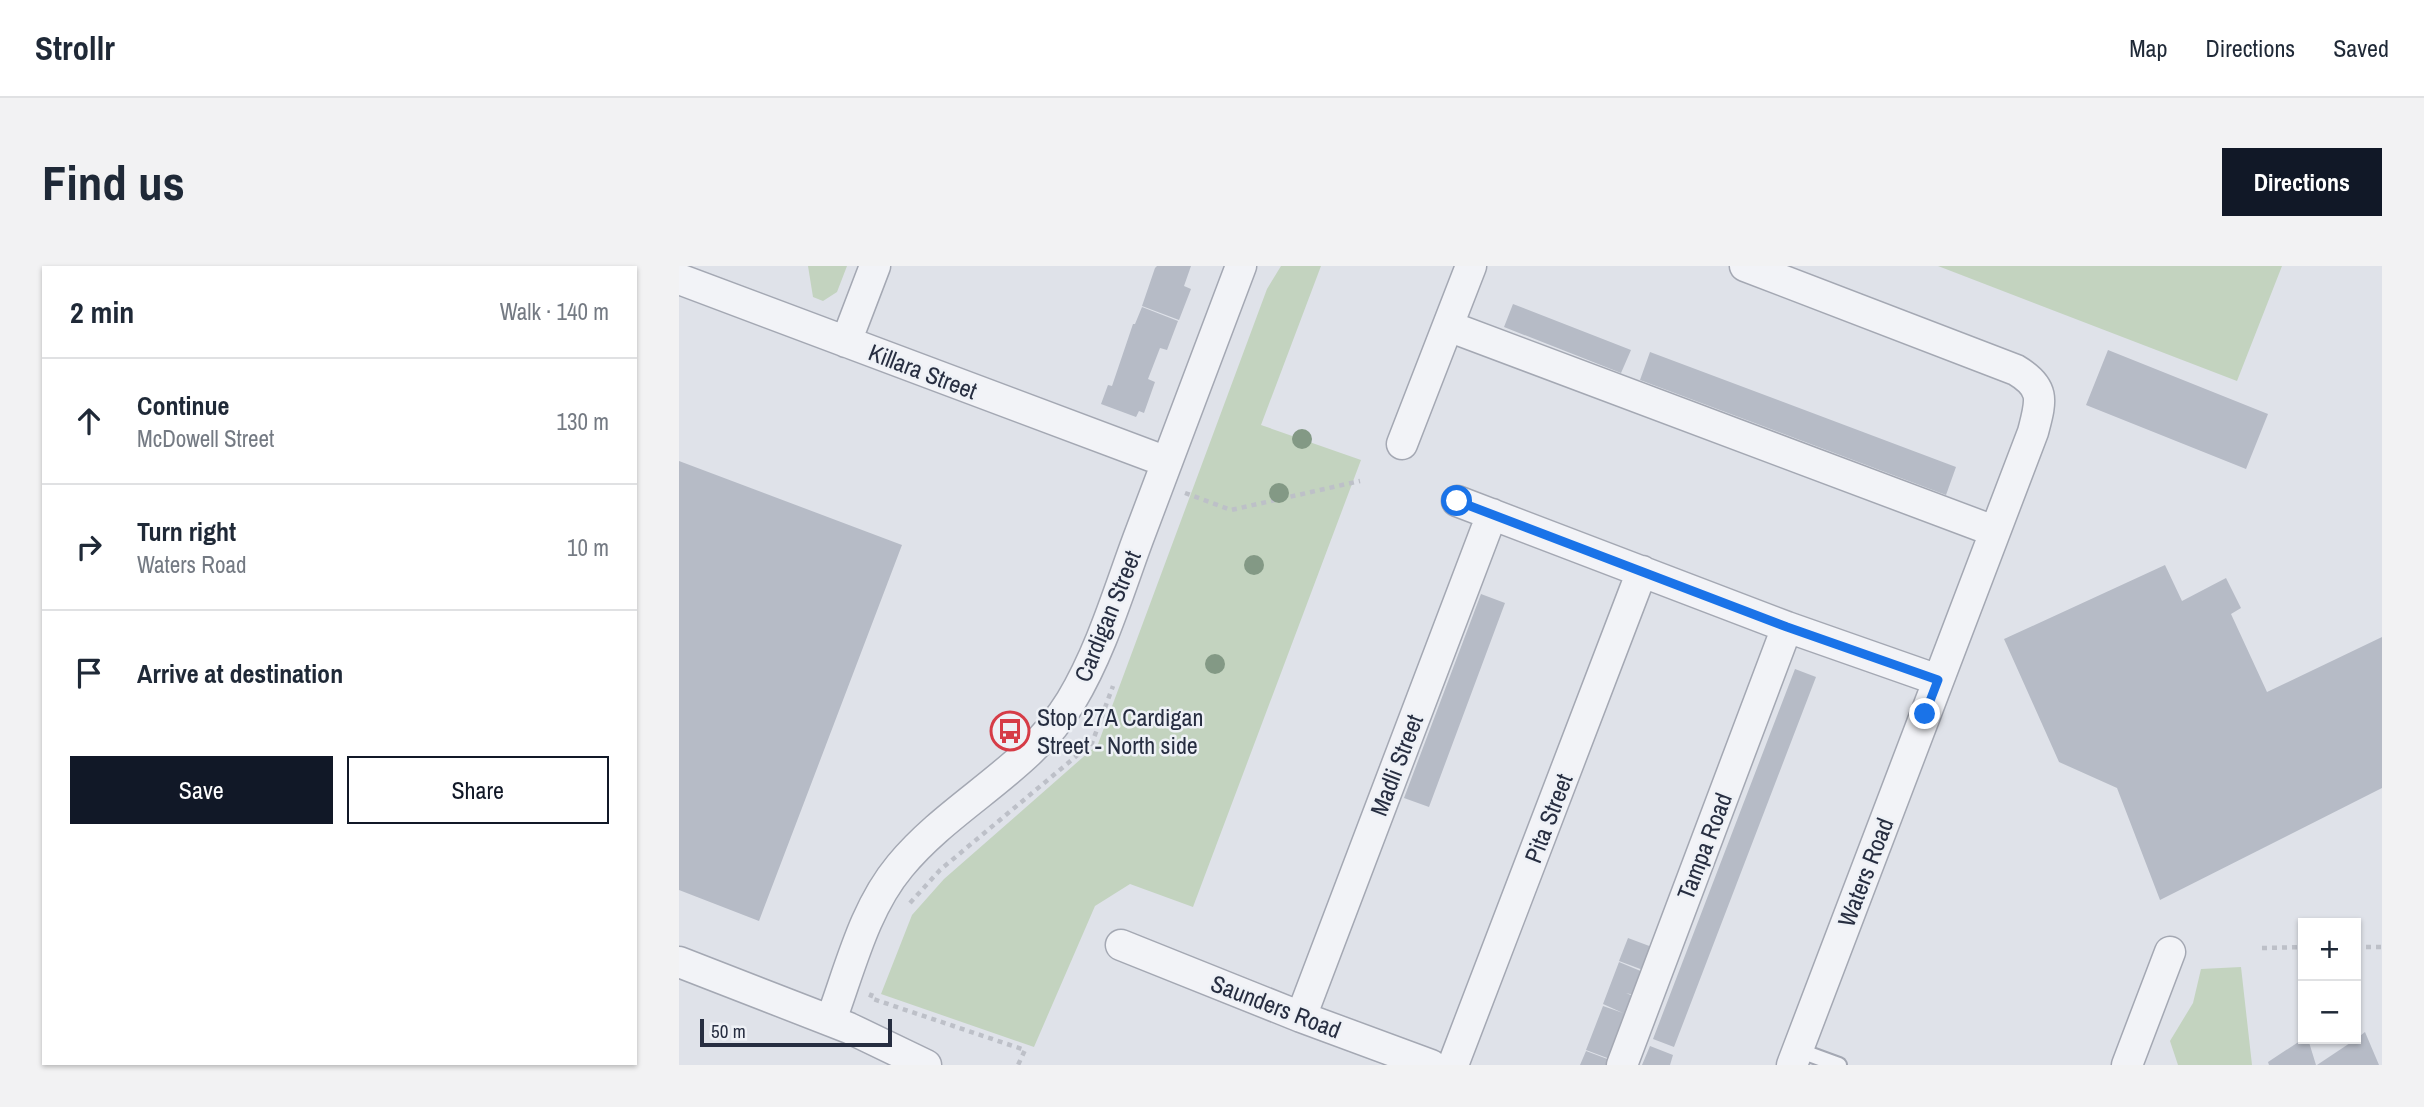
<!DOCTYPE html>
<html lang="en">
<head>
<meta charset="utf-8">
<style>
  body { margin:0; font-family:"Archivo Narrow",sans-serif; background:#f2f2f3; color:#1f2937 }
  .controls { position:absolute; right:21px; bottom:21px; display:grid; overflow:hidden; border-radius:0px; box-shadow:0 2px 5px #0004 }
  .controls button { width:63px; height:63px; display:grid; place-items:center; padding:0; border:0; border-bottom:2px solid #e0e1e3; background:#fff; color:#1f2937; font:35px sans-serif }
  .scale { position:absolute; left:21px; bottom:18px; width:192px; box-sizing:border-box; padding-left:7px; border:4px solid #272e41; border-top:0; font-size:19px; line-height:24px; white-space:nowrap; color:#272e41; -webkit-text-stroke:5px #eef1f6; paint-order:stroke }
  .stop { position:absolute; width:21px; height:21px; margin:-16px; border:5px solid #1a73e8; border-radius:50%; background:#fff }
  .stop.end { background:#1a73e8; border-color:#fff; box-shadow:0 2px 7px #0008 }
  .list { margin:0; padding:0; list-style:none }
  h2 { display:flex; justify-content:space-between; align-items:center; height:91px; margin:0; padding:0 28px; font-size:30px }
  h2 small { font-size:23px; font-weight:400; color:#747a83 }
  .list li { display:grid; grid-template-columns:46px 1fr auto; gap:21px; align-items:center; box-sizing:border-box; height:126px; padding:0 28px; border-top:2px solid #e0e1e3 }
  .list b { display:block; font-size:26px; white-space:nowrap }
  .list p { margin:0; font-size:23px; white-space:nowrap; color:#747a83 }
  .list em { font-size:23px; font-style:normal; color:#747a83 }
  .actions { display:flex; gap:14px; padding:21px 28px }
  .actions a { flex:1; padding:16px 0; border:2px solid #111827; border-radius:0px; text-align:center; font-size:24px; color:#111827 }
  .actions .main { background:#111827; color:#fff }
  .icon { flex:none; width:38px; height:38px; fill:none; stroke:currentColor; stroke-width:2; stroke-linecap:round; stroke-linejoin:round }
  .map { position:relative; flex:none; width:1703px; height:799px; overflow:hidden; border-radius:0px }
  header { display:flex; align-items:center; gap:42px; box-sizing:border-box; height:98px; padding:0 35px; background:#fff; border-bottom:2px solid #e0e1e3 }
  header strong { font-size:33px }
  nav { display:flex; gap:38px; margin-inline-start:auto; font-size:24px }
  .intro { display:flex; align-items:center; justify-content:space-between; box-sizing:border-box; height:168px; padding:0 42px }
  h1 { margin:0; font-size:49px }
  .button { padding:18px 32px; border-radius:0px; background:#111827; color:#fff; font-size:24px; font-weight:700 }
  main { display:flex; gap:42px; padding:0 42px }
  aside { flex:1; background:#fff; border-radius:0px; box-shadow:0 2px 5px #0004 }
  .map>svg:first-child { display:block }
  .green { fill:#c3d3bf }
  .building { fill:#b6bbc6 }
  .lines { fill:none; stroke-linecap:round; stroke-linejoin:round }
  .lane-casing { stroke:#a4a8b3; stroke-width:18 }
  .street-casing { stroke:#a4a8b3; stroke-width:33 }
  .path { stroke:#bdc0c8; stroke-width:4.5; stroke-dasharray:5 5; stroke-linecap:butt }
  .lane { stroke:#f2f3f7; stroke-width:14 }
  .street { stroke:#f2f3f7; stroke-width:30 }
  .tree { fill:#839985 }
  .route { stroke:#1a73e8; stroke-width:9 }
  .labels { text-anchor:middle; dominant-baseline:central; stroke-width:5; stroke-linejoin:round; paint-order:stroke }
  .street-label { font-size:24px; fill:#272e41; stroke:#eef1f6 }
  .poi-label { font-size:24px; fill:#272e41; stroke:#eef1f6; text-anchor:start }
</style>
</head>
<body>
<header>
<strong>Strollr</strong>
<nav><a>Map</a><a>Directions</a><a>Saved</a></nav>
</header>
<div class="intro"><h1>Find us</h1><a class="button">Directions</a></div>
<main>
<aside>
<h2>2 min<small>Walk · 140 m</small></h2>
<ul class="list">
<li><svg class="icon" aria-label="ahead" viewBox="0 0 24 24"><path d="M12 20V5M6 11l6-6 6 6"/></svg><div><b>Continue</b><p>McDowell Street</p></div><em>130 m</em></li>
<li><svg class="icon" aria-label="right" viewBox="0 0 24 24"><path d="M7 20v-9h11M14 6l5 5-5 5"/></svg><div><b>Turn right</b><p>Waters Road</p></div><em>10 m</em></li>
<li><svg class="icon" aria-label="arrive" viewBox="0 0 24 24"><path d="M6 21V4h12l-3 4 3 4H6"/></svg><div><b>Arrive at destination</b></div></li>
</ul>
<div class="actions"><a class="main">Save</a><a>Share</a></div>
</aside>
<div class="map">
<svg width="1703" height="799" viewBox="0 0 1703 799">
  <rect width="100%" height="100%" fill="#dfe2e9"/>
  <path class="green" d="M129 0H168L158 26 144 35 134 31Z
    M602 0H642L582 159 682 194 514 641 451 618 416 640 355 781 202 728 233 649 265 613 419 478 588 23Z
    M1259 0H1603L1558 115Z
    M1562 701 1573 799H1499L1491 775 1514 737 1522 703Z"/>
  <path class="building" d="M478 0H512L505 20 512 23 500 54 463 40 476 2Z
    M834 38 952 84 942 107 825 61Z
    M463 41 499 55 488 84 481 82 469 113 476 116 465 147 460 145 457 151 422 138 429 119 433 120 454 58H456Z
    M1429 84 1589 148 1567 203 1407 139Z
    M971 86 1277 201 1267 229 961 114Z
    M0 195 223 279 80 655 0 624Z
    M1486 299 1503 335 1547 312 1562 342 1552 348 1588 426 1703 371V522L1481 634 1438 522 1380 496 1325 373Z
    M802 328 826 337 750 541 725 532Z
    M1116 403 1137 411 995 781 974 773Z
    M949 672 973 681 964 704 940 695Z
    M940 696 964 706 955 729 947 727 954 730 931 793 907 784 924 740 944 747 924 738Z
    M1686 766 1700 799H1638L1677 773Z
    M1624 773H1629L1637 799H1590L1589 796Z
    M971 780 994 789 991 799H963Z
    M907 785 931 794 929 799H901Z"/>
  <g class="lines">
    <defs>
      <path id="lane" d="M1119 784 1160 799"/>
      <path id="street" d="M1066 0 1337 104C1367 122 1362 135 1354 166L1113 799
        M0 13 488 196
        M769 60 1315 265
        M167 76 196 0
        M723 178 792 0
        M778 235 1108 361 1259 414
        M442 679 622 751 752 799
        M0 696 170 762 247 799
        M622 751 813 248
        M152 754C171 703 185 643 221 600 271 539 351 503 392 435 422 385 439 327 459 273 493 182 527 91 562 0
        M774 799 963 305
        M943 799 1108 361
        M1448 799 1491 686"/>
    </defs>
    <use href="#lane" class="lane-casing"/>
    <use href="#street" class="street-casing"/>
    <path class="path" d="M506 227 552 244 681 215
      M231 637 261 604 413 477 434 420
      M1677 681H1703
      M1583 682 1624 681
      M193 727 191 732 346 784 339 799"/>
    <use href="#lane" class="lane"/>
    <use href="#street" class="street"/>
  </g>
  <g class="tree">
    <circle cx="623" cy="173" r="10"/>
    <circle cx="600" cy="227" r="10"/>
    <circle cx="575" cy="299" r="10"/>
    <circle cx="536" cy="398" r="10"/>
  </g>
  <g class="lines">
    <path class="route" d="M778 235 1108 361 1259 414 1246 448"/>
  </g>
  <defs>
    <symbol id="bus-ring" viewBox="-11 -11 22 22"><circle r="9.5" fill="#eef1f6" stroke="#d63c47" stroke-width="1.5"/><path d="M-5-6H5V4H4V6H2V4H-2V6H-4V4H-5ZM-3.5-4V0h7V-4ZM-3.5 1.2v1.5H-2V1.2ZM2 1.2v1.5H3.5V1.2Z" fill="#d63c47"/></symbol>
  </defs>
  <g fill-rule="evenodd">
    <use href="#bus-ring" x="309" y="443" width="44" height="44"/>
  </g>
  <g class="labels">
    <g class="street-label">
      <text transform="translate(244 105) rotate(21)">Killara Street</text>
      <text transform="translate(428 350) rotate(-68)">Cardigan Street</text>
      <text transform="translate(717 499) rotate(-69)">Madli Street</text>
      <text transform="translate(869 552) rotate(-69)">Pita Street</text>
      <text transform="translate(1025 580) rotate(-69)">Tampa Road</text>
      <text transform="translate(1186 606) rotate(-69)">Waters Road</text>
      <text transform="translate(597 740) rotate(21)">Saunders Road</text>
    </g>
    <g class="poi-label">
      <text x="358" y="451">Stop 27A Cardigan<tspan x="358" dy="28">Street - North side</tspan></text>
    </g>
  </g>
</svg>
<div class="controls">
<button>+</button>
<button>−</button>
</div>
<div class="scale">50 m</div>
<div class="stop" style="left:778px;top:235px"></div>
<div class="stop end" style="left:1246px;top:448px"></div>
</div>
</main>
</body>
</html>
